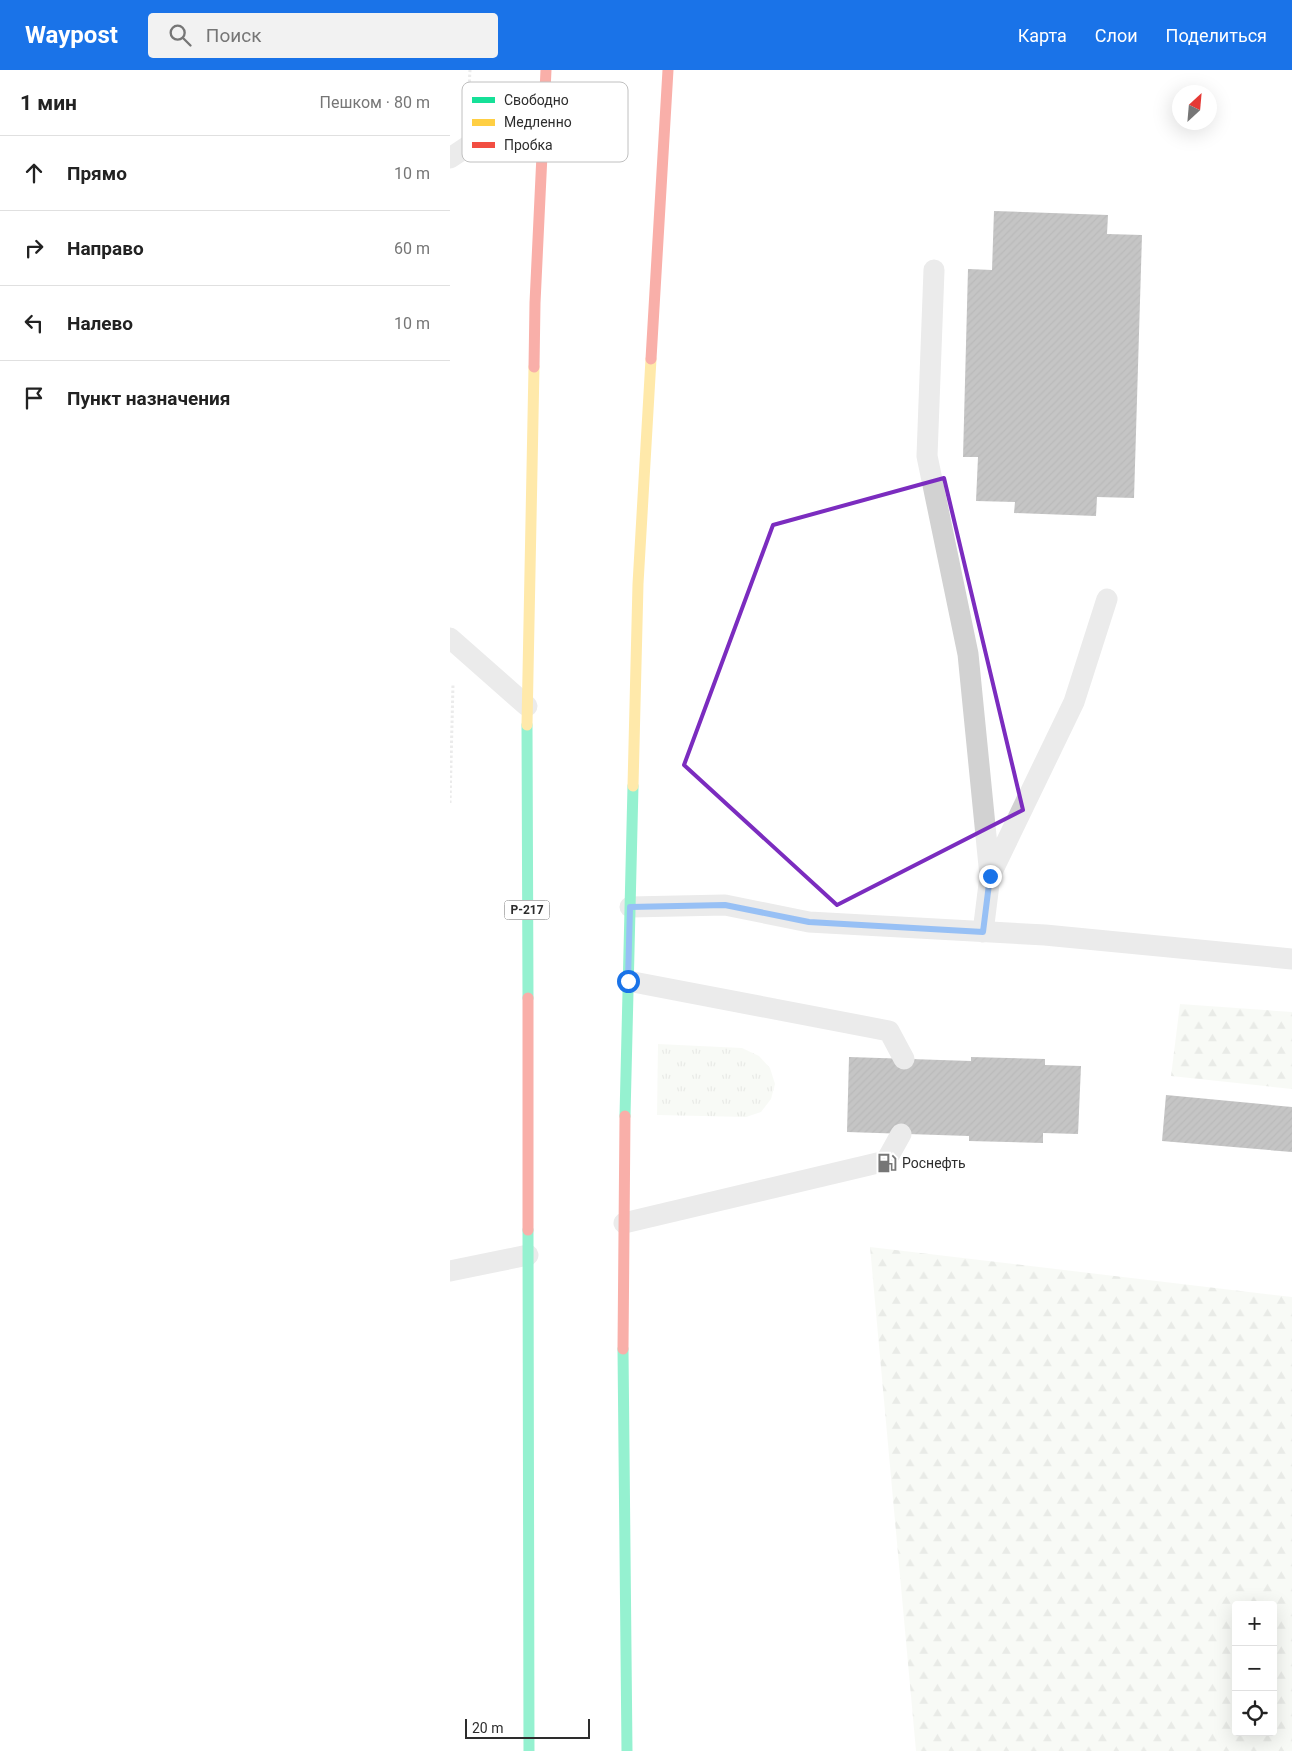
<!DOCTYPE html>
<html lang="ru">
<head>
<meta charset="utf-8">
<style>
  body { margin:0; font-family:Roboto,sans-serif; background:#f2f2f2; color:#222 }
  .controls { position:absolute; right:15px; bottom:15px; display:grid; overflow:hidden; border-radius:5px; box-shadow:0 5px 20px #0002 }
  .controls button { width:45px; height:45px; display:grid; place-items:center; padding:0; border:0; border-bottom:1px solid #e0e0e0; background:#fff; color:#222; font:25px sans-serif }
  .compass { position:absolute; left:722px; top:15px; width:45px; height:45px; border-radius:50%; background:#fff; box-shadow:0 5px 20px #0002; rotate:26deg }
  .scale { position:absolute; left:15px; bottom:12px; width:125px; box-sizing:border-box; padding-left:5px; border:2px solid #2d2d2d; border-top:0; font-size:14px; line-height:18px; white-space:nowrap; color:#2d2d2d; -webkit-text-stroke:4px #fff; paint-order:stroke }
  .stop { position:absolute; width:15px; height:15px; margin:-11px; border:4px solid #1a73e8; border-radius:50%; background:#fff }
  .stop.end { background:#1a73e8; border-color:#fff; box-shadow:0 1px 5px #0008 }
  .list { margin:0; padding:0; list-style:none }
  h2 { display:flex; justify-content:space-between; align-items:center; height:65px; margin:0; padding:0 20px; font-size:21px }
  h2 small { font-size:16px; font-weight:400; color:#767676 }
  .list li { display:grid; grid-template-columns:32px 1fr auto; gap:15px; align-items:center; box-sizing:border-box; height:75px; padding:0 20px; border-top:1px solid #e0e0e0 }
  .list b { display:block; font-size:19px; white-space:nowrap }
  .list em { font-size:16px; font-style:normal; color:#767676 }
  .icon { flex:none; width:28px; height:28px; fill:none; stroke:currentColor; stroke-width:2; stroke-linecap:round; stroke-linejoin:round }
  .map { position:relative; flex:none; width:842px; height:1681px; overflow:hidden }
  header { display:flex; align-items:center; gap:30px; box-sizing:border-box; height:70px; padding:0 25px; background:#1a73e8; color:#fff }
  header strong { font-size:24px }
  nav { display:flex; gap:28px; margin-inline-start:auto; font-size:18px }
  .search { width:350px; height:45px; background:#f2f2f2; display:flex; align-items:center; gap:12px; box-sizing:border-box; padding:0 18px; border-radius:5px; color:#767676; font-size:19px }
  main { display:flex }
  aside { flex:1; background:#fff }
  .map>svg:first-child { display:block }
  .grass { fill:url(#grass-tufts) }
  .forest { fill:url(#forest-firs); fill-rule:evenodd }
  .building { fill:url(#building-hatch) }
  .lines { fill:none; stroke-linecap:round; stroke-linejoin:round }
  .path { stroke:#d2d2d2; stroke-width:3; stroke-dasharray:2.5 2.5; stroke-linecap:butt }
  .lane { stroke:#d2d2d2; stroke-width:21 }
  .fast { stroke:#16e098; stroke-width:11 }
  .slow { stroke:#ffcf43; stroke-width:11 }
  .jam { stroke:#f24e42; stroke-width:11 }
  .route { stroke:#1a73e8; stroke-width:6 }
  .marked { fill:none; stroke:#7b2cbf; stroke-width:4; stroke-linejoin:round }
  .labels { text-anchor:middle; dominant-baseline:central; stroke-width:5; stroke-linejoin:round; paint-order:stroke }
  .shield { fill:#fff; stroke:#6c6c6c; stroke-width:1 }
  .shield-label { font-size:12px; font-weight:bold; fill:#2d2d2d }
  .poi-label { font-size:14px; fill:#2d2d2d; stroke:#fff; text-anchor:start }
  .key { fill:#fff; stroke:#c0c0c0; stroke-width:1 }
  .key-label { font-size:14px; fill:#2d2d2d }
</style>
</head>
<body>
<header>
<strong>Waypost</strong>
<div class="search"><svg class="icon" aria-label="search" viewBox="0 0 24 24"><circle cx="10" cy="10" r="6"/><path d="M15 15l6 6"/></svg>Поиск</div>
<nav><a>Карта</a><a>Слои</a><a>Поделиться</a></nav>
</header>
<main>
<aside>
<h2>1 мин<small>Пешком · 80 m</small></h2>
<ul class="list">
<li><svg class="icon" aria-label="ahead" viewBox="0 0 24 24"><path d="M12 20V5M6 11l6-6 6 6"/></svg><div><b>Прямо</b></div><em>10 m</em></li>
<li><svg class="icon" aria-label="right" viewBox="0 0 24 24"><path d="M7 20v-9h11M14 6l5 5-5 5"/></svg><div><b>Направо</b></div><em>60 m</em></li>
<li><svg class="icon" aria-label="left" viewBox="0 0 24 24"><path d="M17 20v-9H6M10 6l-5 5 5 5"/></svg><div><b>Налево</b></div><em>10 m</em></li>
<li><svg class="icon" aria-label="arrive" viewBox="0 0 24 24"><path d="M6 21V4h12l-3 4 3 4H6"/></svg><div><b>Пункт назначения</b></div></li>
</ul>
</aside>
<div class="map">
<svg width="842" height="1681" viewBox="0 0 842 1681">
  <defs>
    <pattern id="grass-tufts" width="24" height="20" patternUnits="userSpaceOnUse" patternTransform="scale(1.25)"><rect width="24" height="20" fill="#f0f4eb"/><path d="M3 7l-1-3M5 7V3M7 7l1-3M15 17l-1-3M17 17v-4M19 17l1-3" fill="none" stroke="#ced2ca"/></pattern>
    <pattern id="forest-firs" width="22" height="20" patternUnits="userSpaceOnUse" patternTransform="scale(1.25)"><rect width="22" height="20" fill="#f0f4eb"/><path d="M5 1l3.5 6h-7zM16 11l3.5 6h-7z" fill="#ced2ca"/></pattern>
    <pattern id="building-hatch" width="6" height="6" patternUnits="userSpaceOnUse" patternTransform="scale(1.25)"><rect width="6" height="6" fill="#7e7e7e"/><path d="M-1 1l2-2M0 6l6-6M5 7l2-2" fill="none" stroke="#686868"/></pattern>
  </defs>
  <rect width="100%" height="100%" fill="#fff"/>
  <path class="grass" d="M208 974 292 978 309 986 320 998 325 1014 321 1029 311 1042 296 1047 207 1045Z"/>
  <path class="forest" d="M730 934 842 942V1019L721 1006Z
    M420 1177 842 1227V1681H466ZM786 1535H823V1662H786Z"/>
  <path class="building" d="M544 141 658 145 657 164 692 165 684 428 647 427 646 446 564 443 565 432 526 431 528 387H513L518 199 542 200Z
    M399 987 521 991V987L595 989V995L631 996 628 1064 593 1063V1073L519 1071V1066L397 1062Z
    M716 1025 842 1037V1082L712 1071Z"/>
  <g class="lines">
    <path class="path" d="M18 37 20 0
      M0 733 3 614"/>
    <path class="lane" d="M0 88 95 25
      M484 200 477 386 518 584 540 806
      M0 568 77 636
      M180 837 275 835 359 852 595 865 842 889
      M533 862 540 806 624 632 657 529
      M178 911 439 961 454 989
      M174 1153 436 1091 451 1064
      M0 1201 78 1185"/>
    <path class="fast" d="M77 655 78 928
      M175 1046 183 716
      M78 1160 79 1681
      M173 1279 177 1681"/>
    <path class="slow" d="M77 655 84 297
      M183 716 188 514 201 289"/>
    <path class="jam" d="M201 289 218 0
      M84 297 85 233 96 0
      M78 928V1160
      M173 1279 175 1046"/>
  </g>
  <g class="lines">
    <path class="route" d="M178 911 180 837 275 835 359 852 533 862 540 806"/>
  </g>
  <path d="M0 0H842V1681H0ZM494 408 573 740 387 835 234 695 323 455Z" fill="#fff" fill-opacity=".55" fill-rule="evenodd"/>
  <path class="marked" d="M494 408 573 740 387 835 234 695 323 455Z"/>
  <defs>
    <symbol id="fuel-bare" viewBox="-9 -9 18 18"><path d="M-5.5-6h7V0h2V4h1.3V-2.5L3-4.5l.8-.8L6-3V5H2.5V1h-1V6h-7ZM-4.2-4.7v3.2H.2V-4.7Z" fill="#767676" stroke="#fff" stroke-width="2.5" paint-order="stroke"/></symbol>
  </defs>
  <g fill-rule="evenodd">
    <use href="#fuel-bare" x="423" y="1079" width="28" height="28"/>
  </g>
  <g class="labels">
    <rect class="shield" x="54.5" y="830.5" width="45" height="19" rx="4"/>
    <g class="shield-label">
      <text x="77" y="840">Р-217</text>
    </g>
    <g class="poi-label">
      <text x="452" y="1093">Роснефть</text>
    </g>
  </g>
  <rect x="12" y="12" width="166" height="80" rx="8" class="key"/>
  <rect x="22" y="27" width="23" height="6" fill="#16e098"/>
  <rect x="22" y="49" width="23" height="7" fill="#ffcf43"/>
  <rect x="22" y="72" width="23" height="6" fill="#f24e42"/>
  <g class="key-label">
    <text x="54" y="35">Свободно</text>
    <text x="54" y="57">Медленно</text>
    <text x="54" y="80">Пробка</text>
  </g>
</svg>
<div class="controls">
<button>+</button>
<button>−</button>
<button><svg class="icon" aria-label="locate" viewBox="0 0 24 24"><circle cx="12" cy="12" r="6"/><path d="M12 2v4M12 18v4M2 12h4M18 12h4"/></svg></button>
</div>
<svg class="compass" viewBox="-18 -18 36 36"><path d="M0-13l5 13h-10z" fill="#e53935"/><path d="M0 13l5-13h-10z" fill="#767676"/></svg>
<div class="scale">20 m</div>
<div class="stop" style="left:178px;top:911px"></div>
<div class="stop end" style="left:540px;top:806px"></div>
</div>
</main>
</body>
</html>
